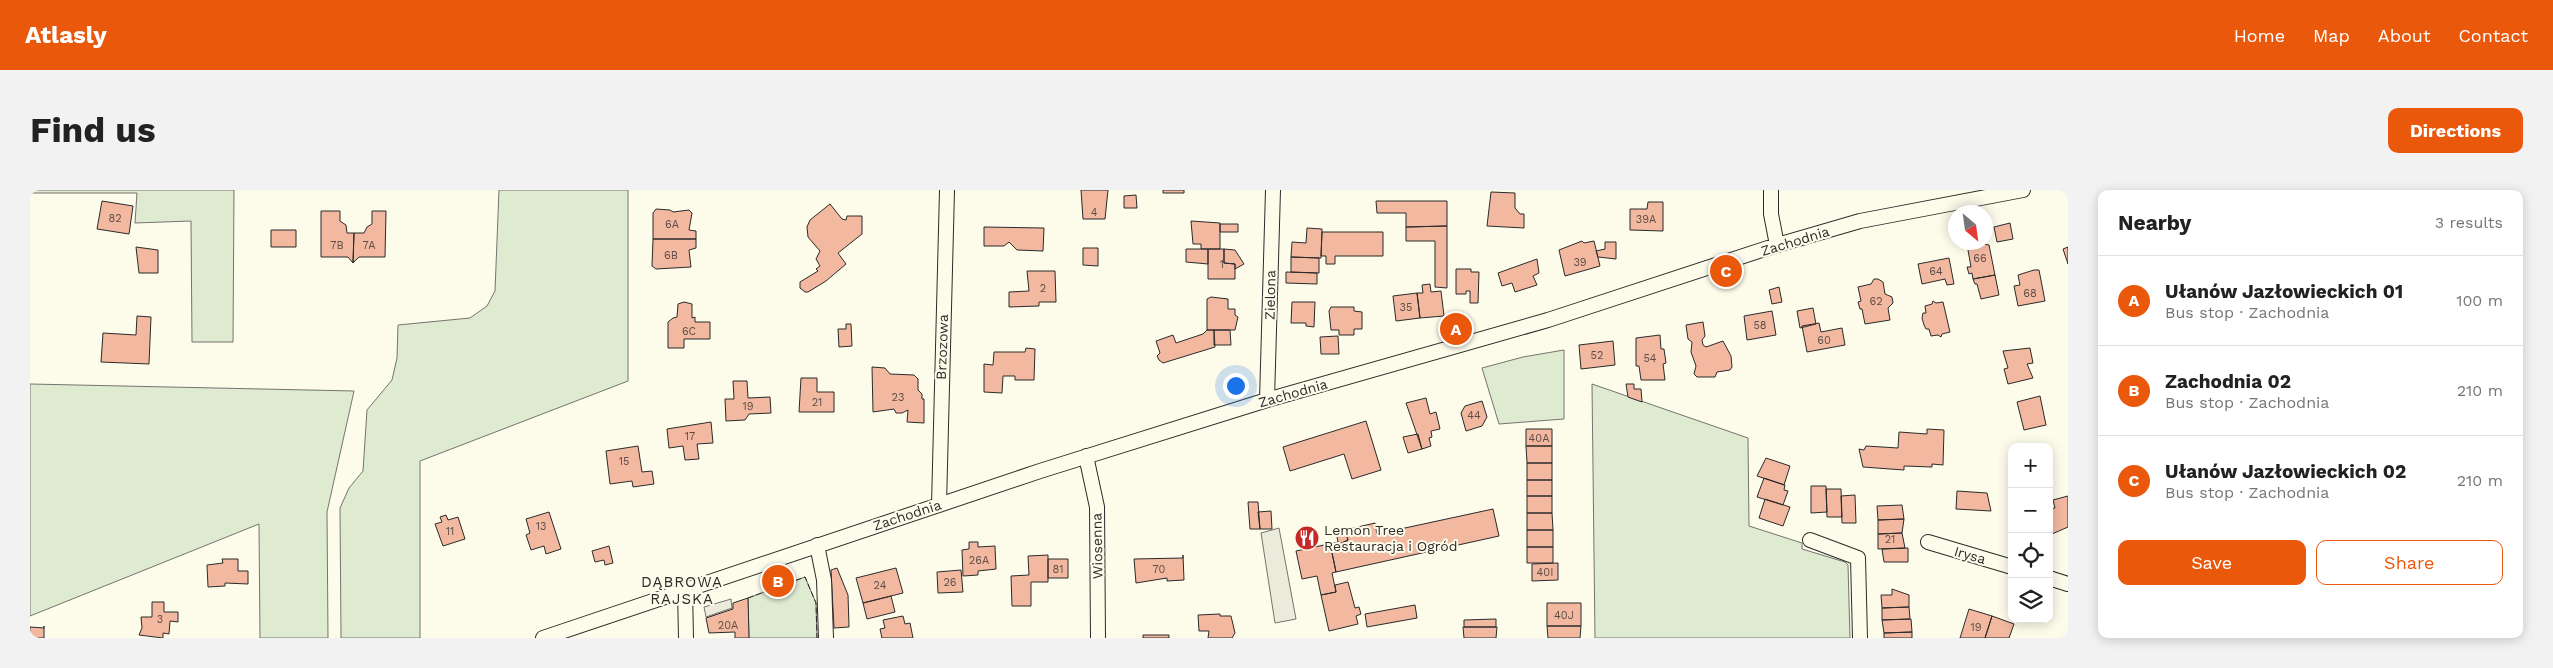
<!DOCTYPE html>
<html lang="en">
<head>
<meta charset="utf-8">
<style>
  body { margin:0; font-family:"Work Sans",sans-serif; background:#f2f2f2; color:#222 }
  .controls { position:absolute; right:15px; bottom:15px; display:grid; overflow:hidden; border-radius:10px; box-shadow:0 2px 12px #0003 }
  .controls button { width:45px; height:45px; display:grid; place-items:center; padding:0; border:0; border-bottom:1px solid #e0e0e0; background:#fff; color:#222; font:25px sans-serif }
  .compass { position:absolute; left:1918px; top:15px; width:45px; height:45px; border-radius:50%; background:#fff; box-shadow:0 2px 12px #0003; rotate:151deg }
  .you { position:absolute; left:1205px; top:195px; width:18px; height:18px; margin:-12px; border:4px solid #fff; border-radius:50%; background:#1a73e8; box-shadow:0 0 0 8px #1a73e833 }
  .badge { display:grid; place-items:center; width:32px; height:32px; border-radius:50%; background:#ea580c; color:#fff; font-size:16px; font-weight:700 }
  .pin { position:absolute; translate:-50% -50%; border:2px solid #fff; box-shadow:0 1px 5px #0006 }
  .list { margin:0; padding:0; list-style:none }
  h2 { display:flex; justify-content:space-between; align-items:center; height:65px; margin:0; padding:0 20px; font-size:21px }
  h2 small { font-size:16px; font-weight:400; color:#767676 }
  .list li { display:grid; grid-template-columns:32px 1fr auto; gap:15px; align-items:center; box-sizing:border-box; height:90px; padding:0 20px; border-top:1px solid #e0e0e0 }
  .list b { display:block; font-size:19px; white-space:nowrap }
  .list p { margin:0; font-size:16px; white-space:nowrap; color:#767676 }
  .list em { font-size:16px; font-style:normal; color:#767676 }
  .actions { display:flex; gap:10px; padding:15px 20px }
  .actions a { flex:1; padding:11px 0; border:1px solid #ea580c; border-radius:10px; text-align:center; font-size:18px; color:#ea580c }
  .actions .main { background:#ea580c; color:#fff }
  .icon { flex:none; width:28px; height:28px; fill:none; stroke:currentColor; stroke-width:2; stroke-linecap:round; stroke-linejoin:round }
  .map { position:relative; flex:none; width:2038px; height:448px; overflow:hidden; border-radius:10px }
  header { display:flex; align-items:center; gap:30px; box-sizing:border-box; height:70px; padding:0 25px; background:#ea580c; color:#fff }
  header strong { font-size:24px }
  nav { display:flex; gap:28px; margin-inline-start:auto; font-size:18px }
  .intro { display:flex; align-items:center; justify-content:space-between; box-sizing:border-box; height:120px; padding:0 30px }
  h1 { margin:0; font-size:35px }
  .button { padding:12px 22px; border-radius:10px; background:#ea580c; color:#fff; font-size:18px; font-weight:700 }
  main { display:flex; gap:30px; padding:0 30px }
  aside { flex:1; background:#fff; border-radius:10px; box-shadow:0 2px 12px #0003 }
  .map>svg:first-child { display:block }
  .green { fill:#deebd1; stroke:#74746e }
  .parking { fill:#eceadb; stroke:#74746e }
  .building { fill:#f2b8a0; stroke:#2b2b2b }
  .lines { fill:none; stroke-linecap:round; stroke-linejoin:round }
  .minor-casing { stroke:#2b2b2b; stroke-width:16 }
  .minor { stroke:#fdfbea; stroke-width:14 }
  .fence { stroke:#2b2b2b; stroke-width:1; stroke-dasharray:6 2.5; stroke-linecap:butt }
  .labels { text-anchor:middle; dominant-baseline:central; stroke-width:4; stroke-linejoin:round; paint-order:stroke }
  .number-label { font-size:11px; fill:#5d4e48 }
  .street-label { font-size:14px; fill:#2b2b2b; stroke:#fdfbea }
  .poi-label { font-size:14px; fill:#2b2b2b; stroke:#fdfbea; text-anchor:start }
  .neighbourhood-label { font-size:15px; letter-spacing:1px; fill:#2b2b2b; stroke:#fdfbea }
</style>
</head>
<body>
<header>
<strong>Atlasly</strong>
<nav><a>Home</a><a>Map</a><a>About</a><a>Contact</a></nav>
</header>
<div class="intro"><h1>Find us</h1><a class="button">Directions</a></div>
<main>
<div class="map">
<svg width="2038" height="448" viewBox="0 0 2038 448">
  <rect width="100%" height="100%" fill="#fdfbea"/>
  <path class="green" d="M0 0H204L203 152H162L161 31 105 33 107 3H0Z
    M469 0H598V191L390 271V448H311L310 318 319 298 333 281 337 220 362 190 367 168 368 135 440 128 457 116 465 101Z
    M1534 160V229L1469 234 1452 178 1493 167Z
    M0 194 324 201 297 322 298 448H230L229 334 0 426Z
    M1562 194 1718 248 1719 336 1772 353V359L1815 372 1818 375 1820 448H1565Z
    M775 387 786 413 787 448H719L718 408Z"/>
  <path class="parking" d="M1249 338 1266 429 1245 433 1231 343Z
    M701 409 702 418 676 427 674 417Z"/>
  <path class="building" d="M1051 0H1078L1075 29H1053Z
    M1133 0H1154V3H1133Z
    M1461 2 1485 3V18L1490 24H1494V38L1457 36Z
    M1106 5 1107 18H1094V6Z
    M72 11 103 16 99 44 67 39Z
    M1346 11H1417V36L1376 37V23H1347Z
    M1618 12H1633V41L1600 40V19H1617Z
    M800 14 812 29 816 30 817 26H832V44L808 63 816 74 796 91 778 102H775L770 98V92L788 81 786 79 790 76 786 69 790 61 778 47 777 37 780 30Z
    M626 19 640 20 643 22 659 20 662 23 659 40 666 41V49H623V23Z
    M291 21H310V31L316 35 317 43H324L323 73 318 67H291Z
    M342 21H356L355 67H329L323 73 324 43H334L337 37 342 34Z
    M1161 31 1190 33V59H1171V54H1163Z
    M1980 33 1983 49 1967 52 1964 37Z
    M1190 34H1208V42H1190Z
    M1417 36V98L1405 97V51H1376V37Z
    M954 37 1014 38 1013 61 987 60 979 52 974 56H954Z
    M1277 38 1292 39 1291 68 1261 67 1262 52 1276 53Z
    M241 40H266V57H241Z
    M1292 42H1353V66H1305V74H1296V66H1291Z
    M623 49H666V58L659 60 661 77 626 79 622 76Z
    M1552 51 1554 53 1564 51 1570 76 1535 86 1529 60Z
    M1575 52H1586V69L1568 67 1566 61 1575 59Z
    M1943 52 1959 55 1965 85 1943 89 1942 83 1939 84 1937 77H1941L1938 60Z
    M106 57 128 60V83H109Z
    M2038 57V74L2033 59Z
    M1053 58H1068V76L1053 75Z
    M1156 59H1178V74L1156 72Z
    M1178 59H1194V73L1205 74V89H1178Z
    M1194 59 1205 60 1214 74 1205 79V74L1194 73Z
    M1261 67 1289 68V83L1261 82Z
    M1919 68 1924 94 1917 95 1915 89 1892 94 1888 74Z
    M1507 69 1509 83 1503 86 1507 95 1485 102 1482 93 1472 96 1468 83Z
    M1426 79H1441V82H1449L1448 113H1440V101H1436V104H1426Z
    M2004 80H2009L2015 111 1988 116 1984 96 1990 95 1988 85Z
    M997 81H1025L1026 112H1009V116L979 117V102L999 101Z
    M1256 82 1287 83V94L1256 93Z
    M1965 85 1969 105 1951 109 1947 94H1945L1943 89Z
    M1844 89H1848L1853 92 1855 104 1862 107 1863 113 1858 118 1860 130 1835 134 1832 119H1830L1828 112 1831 111 1828 97 1841 94Z
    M1400 94 1401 102 1411 101 1414 126 1390 128 1387 103H1393L1392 95Z
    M1749 97 1752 112 1742 114 1739 100Z
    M1387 103 1390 128 1366 131 1363 106Z
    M1181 107 1198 109V119H1205V125L1208 127 1205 140H1177V109Z
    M1903 111 1906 113 1913 112 1920 142 1912 144 1911 147 1908 145 1901 146 1899 139H1896L1894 135 1892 128 1893 123H1896L1895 116 1902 114Z
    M654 112 662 114V128L665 127V132H680V149H654V158H638V132L643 128 647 127 648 114Z
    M1262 112H1285L1284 137 1276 136V133H1261Z
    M1301 117H1324V121L1332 122V139H1324V145H1309V140H1301L1299 121Z
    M1783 118 1786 134 1770 138 1767 121Z
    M1742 121 1746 145 1717 150 1714 126Z
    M107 126 121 127 119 174 71 172 73 143 106 145Z
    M1673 132 1675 146 1672 150 1673 155 1676 157 1693 151 1701 166 1702 177 1700 180 1687 182 1685 187H1667L1664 184 1666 176 1661 162 1662 152 1658 149 1656 135Z
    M1789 133 1791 142 1812 138 1815 155 1777 162 1772 136Z
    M816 134H821L822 156 809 157 808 139H816Z
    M1177 140H1184L1185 157 1133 173 1129 170 1127 166 1130 163 1126 151 1143 145 1146 153 1173 144Z
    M1184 140H1200L1201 155H1184Z
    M1630 145 1631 159H1634L1636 173 1633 174 1635 190H1611L1609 176H1606V148Z
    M1308 146 1309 164H1291L1290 147Z
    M1583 151 1585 175 1551 179 1549 155Z
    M996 158 1005 159 1004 190H985V186H973L972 203 954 202V174L963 175 964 162H995Z
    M2000 158 2003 173 1997 174 2003 188 1978 194 1974 179 1978 178 1973 161Z
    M842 177 855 178 860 184 884 185 888 189V200L892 204V209H894V233L877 232 878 220 872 223H866L864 219 843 222Z
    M771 188H787V202H804V222H769Z
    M703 191H717L718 208 740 207 741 223 719 224 715 230 696 231 695 209H704Z
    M1596 194H1604V199H1611L1612 212 1598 207Z
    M2010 206 2016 235 1994 240 1987 212Z
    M1396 208 1400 224 1406 222 1410 239 1401 241 1402 247 1399 248 1401 256 1392 259 1376 213Z
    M1452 211 1457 227 1452 236 1436 241 1431 223 1435 216Z
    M1336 231 1351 280 1322 289 1314 264 1260 281 1253 257Z
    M681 232 683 253 667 254 669 269 655 270 653 256 639 258 637 239Z
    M1496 239H1522V256H1496Z
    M1897 239 1914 240 1913 275 1902 274V277L1874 276V280L1833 277 1829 259 1834 260 1836 256 1868 258 1869 242 1897 244Z
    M1388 244 1392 259 1378 263 1373 247Z
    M608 256 612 282 622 281 624 294 603 297 602 291 580 294 576 261Z
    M1496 256H1522V273H1497Z
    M1736 268 1760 276 1754 295 1727 286Z
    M1497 273H1522V290H1497Z
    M1734 288 1755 295 1754 300 1758 301 1753 315 1727 307Z
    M1497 290H1522V306H1497Z
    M1781 296H1796L1797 322 1781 323Z
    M1796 299H1811L1812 327H1797Z
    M1927 301 1957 303 1961 321 1926 319Z
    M1825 305 1826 333H1812L1811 306Z
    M1497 306H1522V323H1497Z
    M2038 306V337L2022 344 2019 319 2025 318 2023 310Z
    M1735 309 1760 317 1753 336 1729 328Z
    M1218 312H1228L1230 339H1220Z
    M1872 315 1874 329 1848 330 1847 316Z
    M1463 319 1469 346 1306 382 1301 358 1318 350 1315 340 1345 333 1347 344Z
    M1241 321 1242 339H1230L1228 322Z
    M519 322 531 359 516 364 514 356 501 360 496 345 500 343 496 329Z
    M1497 323H1522L1523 340H1497Z
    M416 325 418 330 428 327 435 349 413 356 405 334 412 332 410 327Z
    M1874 329 1872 343 1848 344V330Z
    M1315 340 1318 350 1301 358 1306 382 1302 383 1306 402 1291 405 1287 386 1272 389 1266 361 1308 352 1306 342Z
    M1497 340H1523V357H1497Z
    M1872 343 1875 358 1848 359V344Z
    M939 352H948V357L965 356 966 379 948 381V385L933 386 932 360 939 359Z
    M579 356 583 373 575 375 574 370 565 372 562 361Z
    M1497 357H1523V373H1497Z
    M1878 358V372H1854L1852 359Z
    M1018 365V392H1001V416H982L981 386 999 385 998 366Z
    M1153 365 1154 390 1137 391V388L1106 393 1104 369 1153 368Z
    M192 369H208V381H218V394L195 393V396L178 397 177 375 193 373Z
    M1018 369H1038V388H1018Z
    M1528 373V390L1502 391V374Z
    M807 378 818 405 819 437 804 438 801 380Z
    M866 378 873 403 833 413 826 388Z
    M931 380 933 402 908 403 907 382Z
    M1318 392 1325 418 1329 417 1331 424 1326 426 1328 434 1299 441 1291 405 1306 402 1305 395Z
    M1862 399 1879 405V417L1852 418 1851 405H1862Z
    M861 406 865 422 837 429 833 413Z
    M718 408 719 448H705V442L679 443 676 428 703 419V413Z
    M122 412H134V422H148V432L140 431 139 444 133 443V448L109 445 112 438 111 427H122Z
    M1517 413H1551V436H1517Z
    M1385 415 1387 428 1337 437 1335 424Z
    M1879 417 1880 429 1852 430V418Z
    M1939 419 1962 426 1955 448H1930Z
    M1190 424V426H1201L1205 443 1202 448H1178L1179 441H1169L1168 425Z
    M873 426 875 434 880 433 883 448H852L850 439 855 438 853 430Z
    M1962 426 1984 434 1979 448H1955Z
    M1466 429V437H1434V430Z
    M1881 429 1882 442 1854 443 1852 430Z
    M14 436V448H0V437L14 438Z
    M1517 436H1551L1550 448H1518Z
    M1433 437H1467L1466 448H1434Z
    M1882 442V448H1854V443Z
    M1113 445H1139V448H1113Z"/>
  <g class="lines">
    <defs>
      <path id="minor" d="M1741 0V24L1747 55
        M1237 210 1243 0
        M1056 266 1067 317 1068 448
        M909 315 917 0
        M1780 350 1828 368 1830 448
        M1898 352 1982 377
        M787 355 794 390 796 448
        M2019 388 2038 394
        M655 400 656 448
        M513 448 1010 281 1237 210 1518 130 1747 55 1830 31 1993 0"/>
    </defs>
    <use href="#minor" class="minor-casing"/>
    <use href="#minor" class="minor"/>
    <path class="fence" d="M718 408 775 387 786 413 787 448"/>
  </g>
  <defs>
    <symbol id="restaurant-disc" viewBox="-11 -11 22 22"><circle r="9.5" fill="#c62828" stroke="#fdfbea"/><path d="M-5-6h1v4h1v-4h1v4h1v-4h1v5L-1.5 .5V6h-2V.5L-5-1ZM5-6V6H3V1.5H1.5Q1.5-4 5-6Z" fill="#fff"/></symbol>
  </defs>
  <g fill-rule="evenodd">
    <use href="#restaurant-disc" x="1263" y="334" width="28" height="28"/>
  </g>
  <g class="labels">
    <g class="number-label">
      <text x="1064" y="22">4</text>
      <text x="85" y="28">82</text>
      <text x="1616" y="29">39A</text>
      <text x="642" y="34">6A</text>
      <text x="307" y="55">7B</text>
      <text x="339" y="55">7A</text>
      <text x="641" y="65">6B</text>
      <text x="1950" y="68">66</text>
      <text x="1550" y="72">39</text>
      <text x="1192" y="74">1</text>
      <text x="1906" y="81">64</text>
      <text x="1013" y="98">2</text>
      <text x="2000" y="103">68</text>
      <text x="1846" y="111">62</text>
      <text x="1376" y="117">35</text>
      <text x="1730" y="135">58</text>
      <text x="659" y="141">6C</text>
      <text x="1794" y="150">60</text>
      <text x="1567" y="165">52</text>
      <text x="1620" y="168">54</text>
      <text x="868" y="207">23</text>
      <text x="787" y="212">21</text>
      <text x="718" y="216">19</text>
      <text x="1444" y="225">44</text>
      <text x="660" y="246">17</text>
      <text x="1509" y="248">40A</text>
      <text x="594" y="271">15</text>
      <text x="511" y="336">13</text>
      <text x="420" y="341">11</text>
      <text x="1860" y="349">21</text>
      <text x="949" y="370">26A</text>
      <text x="1028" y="379">81</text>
      <text x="1129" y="379">70</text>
      <text x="1515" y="382">40I</text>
      <text x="920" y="392">26</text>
      <text x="850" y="395">24</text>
      <text x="1534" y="425">40J</text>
      <text x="130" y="429">3</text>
      <text x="698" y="435">20A</text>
      <text x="1946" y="437">19</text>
    </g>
    <g class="street-label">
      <text transform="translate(1765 51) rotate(-17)">Zachodnia</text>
      <text transform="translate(1240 105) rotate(-89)">Zielona</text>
      <text transform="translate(912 157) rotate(-88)">Brzozowa</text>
      <text transform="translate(1263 203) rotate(-16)">Zachodnia</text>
      <text transform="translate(877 325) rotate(-18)">Zachodnia</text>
      <text transform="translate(1067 356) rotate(-91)">Wiosenna</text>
      <text transform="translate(1940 365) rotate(16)">Irysa</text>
    </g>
    <g class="poi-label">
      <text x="1294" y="340">Lemon Tree<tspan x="1294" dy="16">Restauracja i Ogród</tspan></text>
    </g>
    <g class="neighbourhood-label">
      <text x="652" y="392">DĄBROWA<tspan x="652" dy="17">RAJSKA</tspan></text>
    </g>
  </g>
</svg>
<div class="controls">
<button>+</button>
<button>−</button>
<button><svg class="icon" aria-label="locate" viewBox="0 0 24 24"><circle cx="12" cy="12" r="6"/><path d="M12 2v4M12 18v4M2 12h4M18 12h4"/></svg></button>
<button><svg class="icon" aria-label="layers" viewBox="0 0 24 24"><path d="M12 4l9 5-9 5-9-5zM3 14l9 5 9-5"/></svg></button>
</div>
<svg class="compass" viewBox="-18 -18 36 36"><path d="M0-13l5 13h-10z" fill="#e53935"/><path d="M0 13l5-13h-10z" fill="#767676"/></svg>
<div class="you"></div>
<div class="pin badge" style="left:1426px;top:139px">A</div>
<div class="pin badge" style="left:748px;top:391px">B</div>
<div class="pin badge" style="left:1696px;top:81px">C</div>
</div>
<aside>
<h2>Nearby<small>3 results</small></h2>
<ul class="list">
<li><span class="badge">A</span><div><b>Ułanów Jazłowieckich 01</b><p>Bus stop · Zachodnia</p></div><em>100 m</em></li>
<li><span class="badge">B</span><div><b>Zachodnia 02</b><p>Bus stop · Zachodnia</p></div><em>210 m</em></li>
<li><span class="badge">C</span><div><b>Ułanów Jazłowieckich 02</b><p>Bus stop · Zachodnia</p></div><em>210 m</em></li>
</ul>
<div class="actions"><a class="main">Save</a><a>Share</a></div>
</aside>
</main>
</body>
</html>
